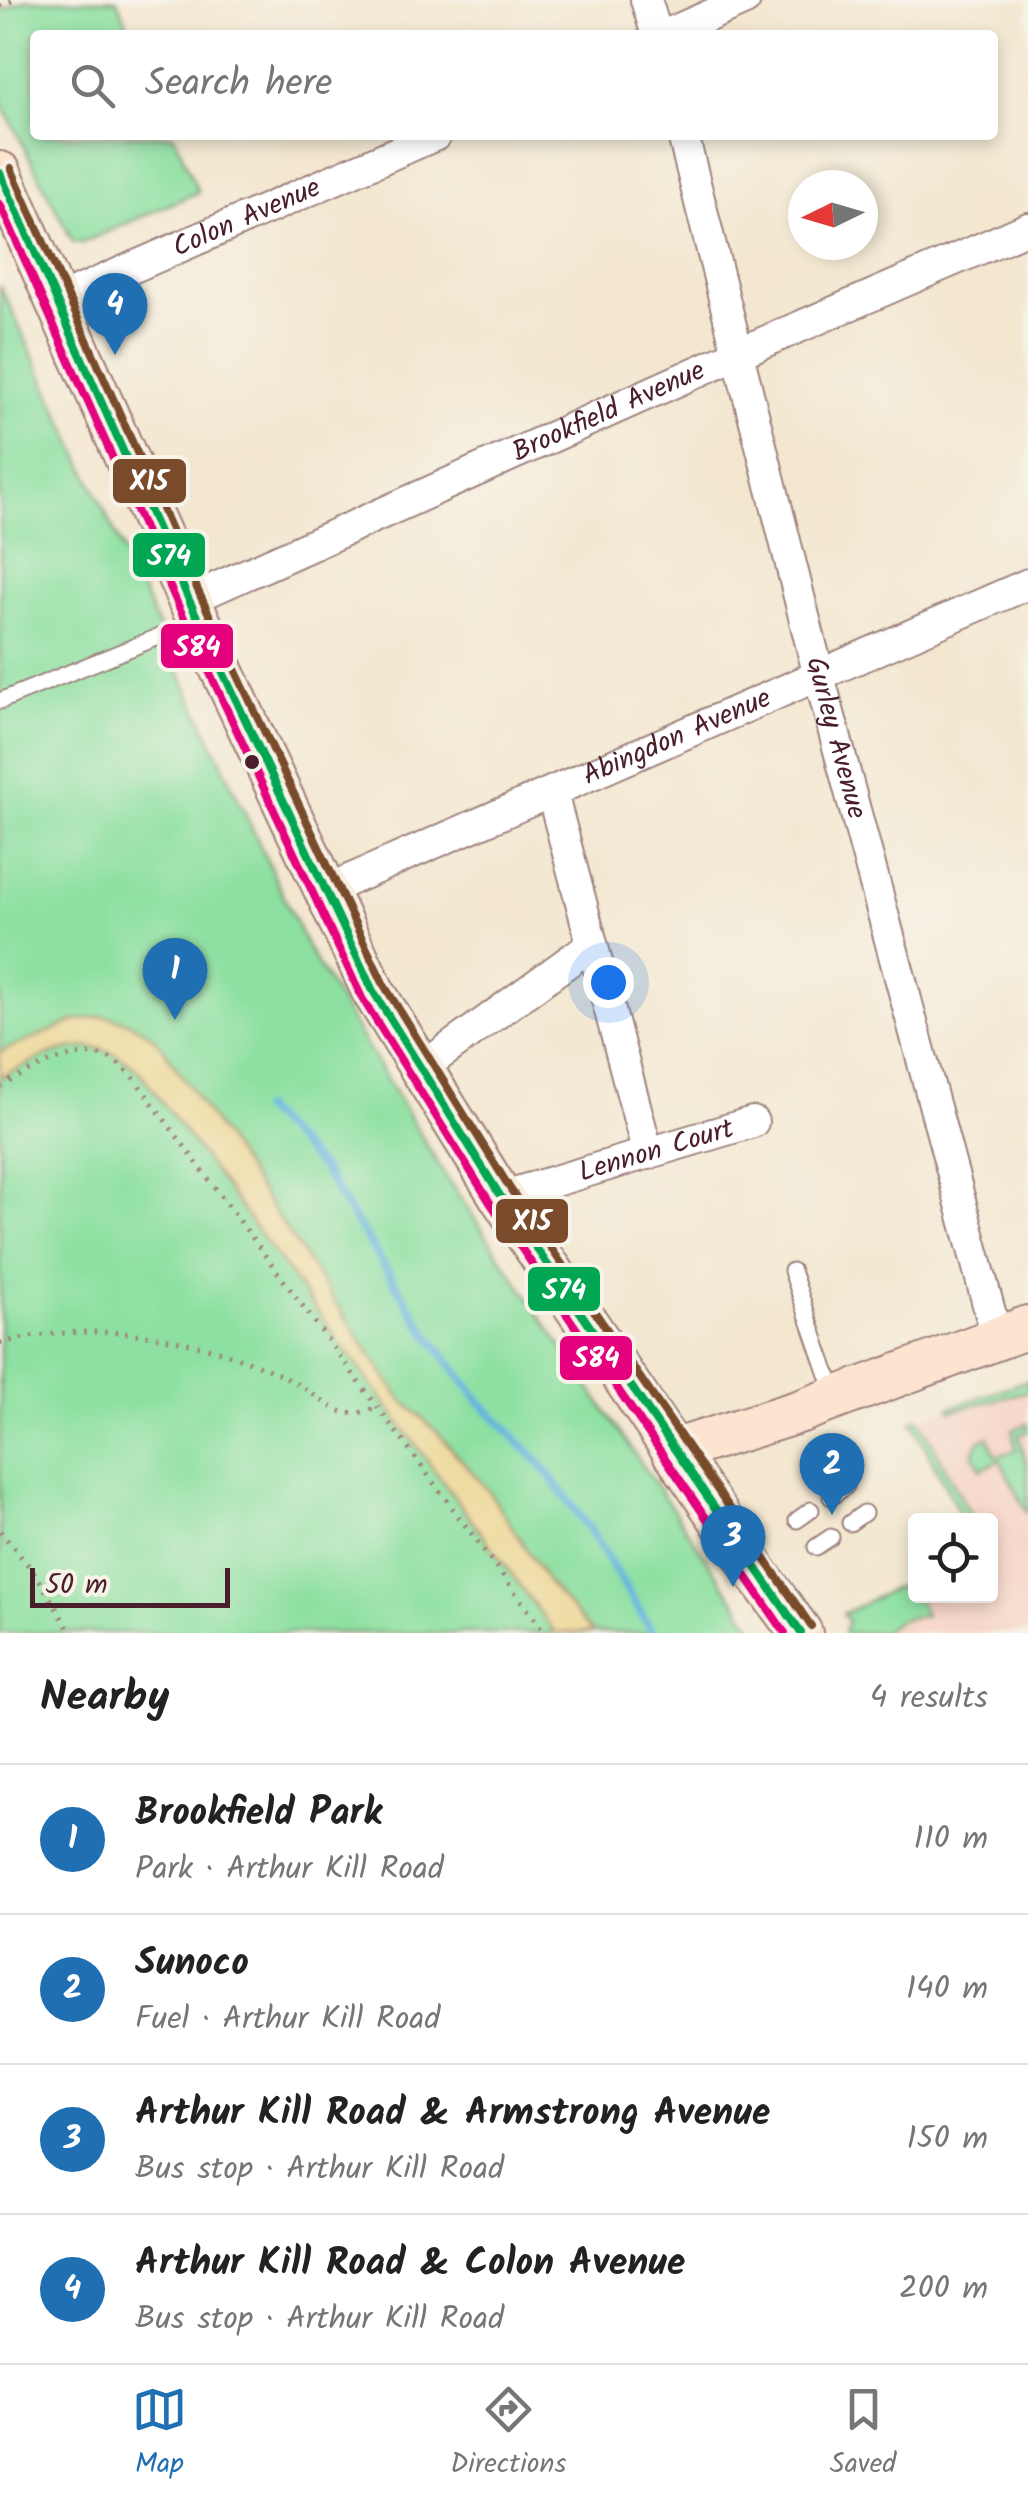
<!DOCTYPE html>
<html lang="en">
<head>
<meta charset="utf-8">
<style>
  body { margin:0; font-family:Kalam,sans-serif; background:#f2f2f2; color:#222 }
  .controls { position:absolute; right:30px; bottom:30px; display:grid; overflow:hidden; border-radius:10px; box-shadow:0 5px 15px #0003 }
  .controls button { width:90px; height:90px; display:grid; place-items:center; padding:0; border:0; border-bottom:2px solid #e0e0e0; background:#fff; color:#222; font:50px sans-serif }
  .compass { position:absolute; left:788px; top:170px; width:90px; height:90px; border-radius:50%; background:#fff; box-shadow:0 5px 15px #0003; rotate:265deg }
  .scale { position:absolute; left:30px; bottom:25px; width:200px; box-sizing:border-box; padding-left:10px; border:5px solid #4a1f2b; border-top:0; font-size:28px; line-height:35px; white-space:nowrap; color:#4a1f2b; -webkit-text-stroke:8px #f7f3e8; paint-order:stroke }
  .you { position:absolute; left:608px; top:982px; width:35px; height:35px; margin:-25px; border:8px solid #fff; border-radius:50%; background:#1a73e8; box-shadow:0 0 0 15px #1a73e833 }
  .badge { display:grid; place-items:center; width:65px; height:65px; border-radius:50%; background:#1f6fb2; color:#fff; font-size:32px; font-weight:700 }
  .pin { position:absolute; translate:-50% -82px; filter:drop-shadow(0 2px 5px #0008) }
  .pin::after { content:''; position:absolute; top:52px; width:35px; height:30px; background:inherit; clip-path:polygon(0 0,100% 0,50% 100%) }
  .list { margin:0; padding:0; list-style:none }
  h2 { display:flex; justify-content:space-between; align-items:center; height:130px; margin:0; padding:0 40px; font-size:42px }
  h2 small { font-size:32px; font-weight:400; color:#767676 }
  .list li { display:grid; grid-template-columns:65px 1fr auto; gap:30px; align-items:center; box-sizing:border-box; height:150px; padding:0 40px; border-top:2px solid #e0e0e0 }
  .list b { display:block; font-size:38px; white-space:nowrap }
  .list p { margin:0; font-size:32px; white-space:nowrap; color:#767676 }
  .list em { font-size:32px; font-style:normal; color:#767676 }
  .icon { flex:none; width:55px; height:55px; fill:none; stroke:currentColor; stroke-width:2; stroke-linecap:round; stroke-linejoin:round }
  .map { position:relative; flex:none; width:1028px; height:1633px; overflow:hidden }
  .search { position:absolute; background:#fff; box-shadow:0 5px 15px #0003; left:30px; right:30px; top:30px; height:110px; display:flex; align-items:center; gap:25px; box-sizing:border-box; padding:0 35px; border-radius:10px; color:#767676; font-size:38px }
  .sheet { height:730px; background:#fff }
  nav { display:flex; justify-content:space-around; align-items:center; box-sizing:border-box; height:140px; border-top:2px solid #e0e0e0; background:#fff; font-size:28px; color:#767676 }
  nav a { display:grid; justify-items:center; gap:5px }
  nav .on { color:#1f6fb2 }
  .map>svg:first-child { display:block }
  .built { fill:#f6d2c3 }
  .green { fill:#8de0a1; stroke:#6c8066; stroke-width:2.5 }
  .sand { fill:#eeda9e; stroke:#9c7c64; stroke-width:2.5 }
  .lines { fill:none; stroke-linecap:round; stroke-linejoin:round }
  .stream { stroke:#65b4df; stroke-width:8 }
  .lane-casing { stroke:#9e837e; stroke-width:19 }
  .street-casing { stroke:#9e837e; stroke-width:34 }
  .secondary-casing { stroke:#9e837e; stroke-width:46 }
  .path { stroke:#9e837e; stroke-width:5; stroke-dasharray:2.5 8; stroke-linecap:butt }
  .lane { stroke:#fff; stroke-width:15 }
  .street { stroke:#fff; stroke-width:30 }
  .secondary { stroke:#fde4d1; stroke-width:42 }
  .bus-1-casing { stroke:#f7f3e8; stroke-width:15 }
  .bus-2-casing { stroke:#f7f3e8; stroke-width:15 }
  .bus-3-casing { stroke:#f7f3e8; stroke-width:15 }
  .bus-1 { stroke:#00a651; stroke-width:8 }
  .bus-2 { stroke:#e5007d; stroke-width:8 }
  .bus-3 { stroke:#7a4b2a; stroke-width:8 }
  .bus-dot { fill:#4a1f2b; stroke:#f7f3e8; stroke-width:4 }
  .labels { text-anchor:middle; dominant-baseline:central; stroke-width:9; stroke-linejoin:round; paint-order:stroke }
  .street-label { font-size:28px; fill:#4a1f2b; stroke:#f7f3e8 }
  .line-badge { stroke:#f7f3e8; stroke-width:4 }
  .badge-label { font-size:28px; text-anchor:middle; font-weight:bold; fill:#fff }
</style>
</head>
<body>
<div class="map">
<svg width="1028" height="1633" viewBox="0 0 1028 1633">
  <rect width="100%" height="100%" fill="#f7f3e8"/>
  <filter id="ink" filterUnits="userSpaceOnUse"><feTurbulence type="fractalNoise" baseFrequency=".01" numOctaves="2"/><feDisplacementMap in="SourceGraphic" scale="20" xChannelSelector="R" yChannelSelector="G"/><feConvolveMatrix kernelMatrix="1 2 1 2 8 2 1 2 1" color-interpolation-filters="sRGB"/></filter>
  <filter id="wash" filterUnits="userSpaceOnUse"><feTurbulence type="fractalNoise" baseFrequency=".0048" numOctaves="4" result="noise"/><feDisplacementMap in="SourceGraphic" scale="40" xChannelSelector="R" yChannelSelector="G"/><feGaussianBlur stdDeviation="2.25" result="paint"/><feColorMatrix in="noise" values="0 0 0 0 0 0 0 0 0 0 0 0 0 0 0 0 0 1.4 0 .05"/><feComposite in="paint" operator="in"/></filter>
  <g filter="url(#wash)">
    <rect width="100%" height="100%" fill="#f3e7d0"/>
    <path class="built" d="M1028 1380V1633H844L848 1620 843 1614 915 1578 916 1596H990V1520H963L912 1421Z"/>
    <path class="green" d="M26 0H117L132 35H35V135H174L198 192 82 243 73 242 0 100V11Z
      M0 285 308 949 446 1177 757 1633H0Z
      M1028 1380V1391L952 1411 949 1408Z
      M919 1418 973 1520H963L912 1421Z
      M1028 1424V1432L1019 1435 1028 1469V1514L1000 1460 981 1469 973 1453 979 1441 988 1436 996 1456 1016 1451 1012 1430Z
      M915 1578 913 1588 925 1615 899 1620 881 1633H844L848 1620 843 1614Z"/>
    <path class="sand" d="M104 1016C129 1020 147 1029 163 1048L400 1398 435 1430 488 1490 548 1583 593 1633H555L140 1072C92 1026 50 1054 0 1077V1052L75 1021Z"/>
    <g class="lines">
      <path class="stream" d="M262 1109 322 1169 427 1333 482 1404 540 1463 589 1528 653 1633"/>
    </g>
  </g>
  <g filter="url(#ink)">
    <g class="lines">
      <defs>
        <path id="lane" d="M0 701 195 622
          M792 1271 835 1395
          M831 1497 846 1486
          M797 1520 811 1510
          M850 1523 864 1513
          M816 1547 831 1537"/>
        <g id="street">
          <path d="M646 0 657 35"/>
          <path d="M665 35 745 0"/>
          <path id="s1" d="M683 135 819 676 997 1338"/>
          <path id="s2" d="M56 301 436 135"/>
          <path id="s3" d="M189 600 739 353 1028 228"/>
          <path d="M552 793 648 1154"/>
          <path id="s4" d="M324 891 1028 584"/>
          <path d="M419 1070 591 945"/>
          <path id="s5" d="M501 1197 753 1122"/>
        </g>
        <path id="secondary" d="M0 173 189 600 373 991 501 1197 761 1579 801 1633
          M673 1451 801 1411 1028 1327"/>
      </defs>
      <use href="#lane" class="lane-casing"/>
      <use href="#street" class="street-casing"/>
      <use href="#secondary" class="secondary-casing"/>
      <path class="path" d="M0 6 14 0
        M0 1086C30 1072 73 1045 107 1057 116 1060 126 1071 133 1077L545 1633
        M0 1343C63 1328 129 1328 192 1344 229 1353 268 1367 301 1386 313 1393 326 1406 340 1411 353 1416 365 1412 377 1407
        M0 1531 37 1576 71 1633"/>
      <use href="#lane" class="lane"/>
      <use href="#street" class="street"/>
      <use href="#secondary" class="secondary"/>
      <defs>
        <path id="bus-1" d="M0 173 189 600 373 991 501 1197 801 1633"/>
        <path id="bus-2" d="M0 204 178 605 362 998 491 1204 785 1633"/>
        <path id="bus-3" d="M11 168 200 595 384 985 511 1190 811 1626"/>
      </defs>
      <use href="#bus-1" class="bus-1-casing"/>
      <use href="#bus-2" class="bus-2-casing"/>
      <use href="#bus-3" class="bus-3-casing"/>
      <use href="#bus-1" class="bus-1"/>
      <use href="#bus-2" class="bus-2"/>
      <use href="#bus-3" class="bus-3"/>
    </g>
  </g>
  <circle class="bus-dot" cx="252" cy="762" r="9"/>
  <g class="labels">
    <g class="street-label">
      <text stroke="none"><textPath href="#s2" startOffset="208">Colon Avenue</textPath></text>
      <text stroke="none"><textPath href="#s3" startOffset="460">Brookfield Avenue</textPath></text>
      <text stroke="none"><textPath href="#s1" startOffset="622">Gurley Avenue</textPath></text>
      <text stroke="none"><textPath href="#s4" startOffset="385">Abingdon Avenue</textPath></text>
      <text stroke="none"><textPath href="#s5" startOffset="162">Lennon Court</textPath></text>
    </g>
  </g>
  <g class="line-badge">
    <rect x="111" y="457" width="77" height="48" rx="10" fill="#7a4b2a"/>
    <rect x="131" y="531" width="76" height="48" rx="10" fill="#00a651"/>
    <rect x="159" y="622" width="76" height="48" rx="10" fill="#e5007d"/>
    <rect x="494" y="1197" width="76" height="48" rx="10" fill="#7a4b2a"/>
    <rect x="526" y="1265" width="76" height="48" rx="10" fill="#00a651"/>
    <rect x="558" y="1334" width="76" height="48" rx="10" fill="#e5007d"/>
  </g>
  <g class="badge-label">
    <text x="149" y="490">X15</text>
    <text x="169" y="565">S74</text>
    <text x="197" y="656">S84</text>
    <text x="532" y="1230">X15</text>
    <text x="564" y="1299">S74</text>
    <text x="596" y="1367">S84</text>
  </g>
</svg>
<div class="controls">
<button><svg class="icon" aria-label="locate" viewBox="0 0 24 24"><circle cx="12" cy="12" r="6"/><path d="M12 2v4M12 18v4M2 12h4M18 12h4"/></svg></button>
</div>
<svg class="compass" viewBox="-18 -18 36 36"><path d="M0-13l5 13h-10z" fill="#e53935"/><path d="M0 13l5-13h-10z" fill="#767676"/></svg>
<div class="scale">50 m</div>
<div class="you"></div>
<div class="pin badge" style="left:175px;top:1020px">1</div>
<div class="pin badge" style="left:832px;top:1515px">2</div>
<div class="pin badge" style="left:733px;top:1587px">3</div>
<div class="pin badge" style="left:115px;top:355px">4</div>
<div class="search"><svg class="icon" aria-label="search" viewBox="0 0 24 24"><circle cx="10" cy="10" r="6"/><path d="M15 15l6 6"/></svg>Search here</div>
</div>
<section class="sheet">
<h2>Nearby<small>4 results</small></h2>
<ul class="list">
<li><span class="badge">1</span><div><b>Brookfield Park</b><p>Park · Arthur Kill Road</p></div><em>110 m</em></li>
<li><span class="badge">2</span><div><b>Sunoco</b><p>Fuel · Arthur Kill Road</p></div><em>140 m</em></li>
<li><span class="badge">3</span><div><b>Arthur Kill Road &amp; Armstrong Avenue</b><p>Bus stop · Arthur Kill Road</p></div><em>150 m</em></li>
<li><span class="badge">4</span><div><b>Arthur Kill Road &amp; Colon Avenue</b><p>Bus stop · Arthur Kill Road</p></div><em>200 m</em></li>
</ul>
</section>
<nav>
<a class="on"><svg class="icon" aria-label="map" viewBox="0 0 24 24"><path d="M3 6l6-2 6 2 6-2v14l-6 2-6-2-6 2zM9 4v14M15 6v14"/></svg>Map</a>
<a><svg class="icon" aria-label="directions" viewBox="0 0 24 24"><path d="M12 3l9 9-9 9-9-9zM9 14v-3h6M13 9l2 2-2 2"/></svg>Directions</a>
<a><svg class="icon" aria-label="saved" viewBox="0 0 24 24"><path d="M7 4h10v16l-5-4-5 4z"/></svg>Saved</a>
</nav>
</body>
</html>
